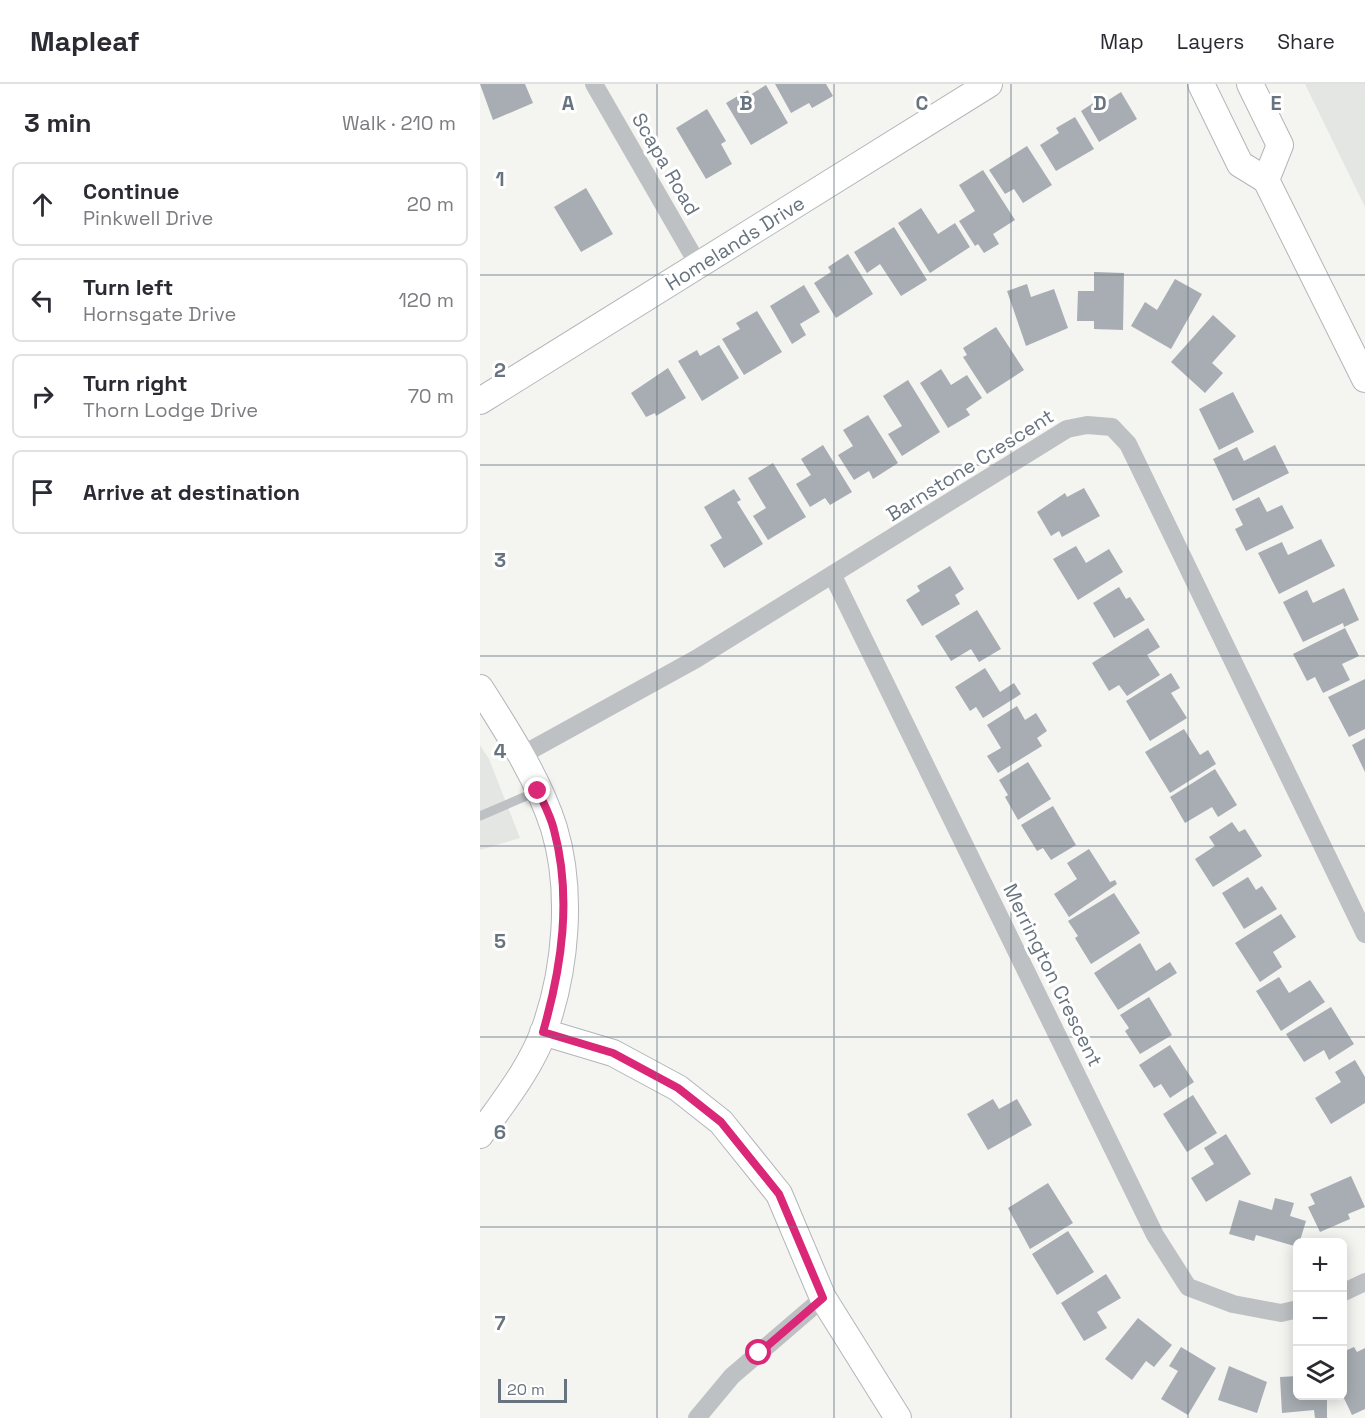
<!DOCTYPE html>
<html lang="en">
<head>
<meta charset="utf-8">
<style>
  body { margin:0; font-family:"Space Grotesk",sans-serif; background:#f2f2f3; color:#2b2b33 }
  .controls { position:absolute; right:18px; bottom:18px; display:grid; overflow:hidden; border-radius:9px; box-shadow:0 3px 15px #0003 }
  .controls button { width:54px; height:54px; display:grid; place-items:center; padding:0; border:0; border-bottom:2px solid #e1e1e2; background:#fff; color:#2b2b33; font:30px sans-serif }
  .scale { position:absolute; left:18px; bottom:15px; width:69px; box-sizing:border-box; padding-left:6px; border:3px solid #67737e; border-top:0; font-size:16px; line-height:21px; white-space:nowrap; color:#67737e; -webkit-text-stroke:4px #fff; paint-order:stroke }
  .stop { position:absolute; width:18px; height:18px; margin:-14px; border:4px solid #db2777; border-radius:50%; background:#fff }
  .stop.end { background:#db2777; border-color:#fff; box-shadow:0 2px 6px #0008 }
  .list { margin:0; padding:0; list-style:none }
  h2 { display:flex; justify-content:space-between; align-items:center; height:78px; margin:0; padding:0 24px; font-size:26px }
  h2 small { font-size:20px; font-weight:400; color:#7c7c81 }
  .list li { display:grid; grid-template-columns:39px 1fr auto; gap:18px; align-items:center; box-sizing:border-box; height:84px; margin:0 12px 12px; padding:0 12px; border:2px solid #e1e1e2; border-radius:9px }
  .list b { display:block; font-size:22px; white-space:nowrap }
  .list p { margin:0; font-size:20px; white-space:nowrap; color:#7c7c81 }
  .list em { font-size:20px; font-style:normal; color:#7c7c81 }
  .icon { flex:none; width:33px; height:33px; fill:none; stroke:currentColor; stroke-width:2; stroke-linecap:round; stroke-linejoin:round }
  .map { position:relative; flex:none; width:885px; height:1334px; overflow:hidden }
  header { display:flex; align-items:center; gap:36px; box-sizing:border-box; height:84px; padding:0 30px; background:#fff; border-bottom:2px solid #e1e1e2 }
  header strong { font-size:28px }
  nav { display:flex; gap:33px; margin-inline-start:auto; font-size:21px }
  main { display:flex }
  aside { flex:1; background:#fff }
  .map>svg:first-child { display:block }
  .built { fill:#e4e6e4 }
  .building { fill:#a7adb2 }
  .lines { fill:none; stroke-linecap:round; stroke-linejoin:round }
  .secondary-casing { stroke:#b2b6ba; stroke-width:28 }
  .lane { stroke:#bec1c4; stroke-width:9 }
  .street { stroke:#bec1c4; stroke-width:18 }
  .secondary { stroke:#fff; stroke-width:26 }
  .route { stroke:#db2777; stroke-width:8 }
  .grid { fill:none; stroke:#67737e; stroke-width:1.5; stroke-opacity:0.55 }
  .labels { text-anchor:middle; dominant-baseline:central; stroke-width:6; stroke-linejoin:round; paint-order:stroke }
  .street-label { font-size:20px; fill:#67737e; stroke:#fff }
  .grid-label { font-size:20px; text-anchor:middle; font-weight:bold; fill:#67737e; stroke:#fff; stroke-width:6; stroke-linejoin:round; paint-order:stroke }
</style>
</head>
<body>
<header>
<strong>Mapleaf</strong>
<nav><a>Map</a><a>Layers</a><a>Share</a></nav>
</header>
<main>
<aside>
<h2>3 min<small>Walk · 210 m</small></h2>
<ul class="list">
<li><svg class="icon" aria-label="ahead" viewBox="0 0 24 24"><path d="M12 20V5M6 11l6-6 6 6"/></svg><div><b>Continue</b><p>Pinkwell Drive</p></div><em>20 m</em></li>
<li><svg class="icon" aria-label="left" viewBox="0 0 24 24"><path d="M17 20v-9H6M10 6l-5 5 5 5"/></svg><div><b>Turn left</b><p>Hornsgate Drive</p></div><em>120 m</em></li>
<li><svg class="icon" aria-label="right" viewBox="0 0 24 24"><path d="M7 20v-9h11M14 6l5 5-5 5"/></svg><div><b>Turn right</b><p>Thorn Lodge Drive</p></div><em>70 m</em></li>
<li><svg class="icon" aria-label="arrive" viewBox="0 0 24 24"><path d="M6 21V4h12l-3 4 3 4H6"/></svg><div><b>Arrive at destination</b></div></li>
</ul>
</aside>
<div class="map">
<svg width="885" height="1334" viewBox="0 0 885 1334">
  <rect width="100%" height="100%" fill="#f4f4f1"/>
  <path class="built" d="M825 0H885V123Z
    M0 661 9 675 40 754 0 766Z"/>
  <path class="building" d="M0 0H45L53 19 13 36Z
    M295 0H346L353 12 332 24 329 19 311 29Z
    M286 1 308 39 271 61 246 19 268 6 270 11Z
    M641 8 657 35 619 58 601 27 624 12 627 17Z
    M227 25 246 57 241 60 252 80 226 95 196 44Z
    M595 33 614 65 576 87 560 61 579 49 576 44Z
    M547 62 572 101 543 119 534 105 525 110 509 86Z
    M503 86 535 136 513 150 519 160 504 169 498 160 495 162 479 137 495 127 479 101Z
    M106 104 133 150 101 168 74 123Z
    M441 124 458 150 475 139 490 163 450 189 418 139Z
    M414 143 447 196 421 212 400 180 387 189 374 168Z
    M368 170 393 210 356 234 334 199 351 188 348 183Z
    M614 188 644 189 643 246 614 245V237H597L598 207H614Z
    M695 195 722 210 691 265 651 242 665 218 677 226Z
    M547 200 551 213 574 205 588 244 546 262 527 207Z
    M324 201 340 228 320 240 326 251 312 260 290 222Z
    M277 227 302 268 264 291 242 255 260 245 256 239Z
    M733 231 756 252 732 279 743 289 725 309 691 278Z
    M516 243 544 286 507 310 483 273 487 271 483 264Z
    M239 261 259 294 222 317 198 277 217 266 220 272Z
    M188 284 206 314 176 332 175 329 166 333 151 309Z
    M461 285 471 301 487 291 502 314 486 325 490 331 468 344 440 299Z
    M428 296 460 348 422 372 408 350 422 342 403 312Z
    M753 308 774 348 739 366 719 325Z
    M388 331 418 379 393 395 389 387 374 396 358 371 373 362 363 346Z
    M343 361 372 408 350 421 345 414 330 423 316 400 331 391 321 375Z
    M795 361 809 389 753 417 733 375 757 363 764 377Z
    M293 379 326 433 288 456 273 432 286 424 268 394Z
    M604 404 620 432 582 453 579 447 571 452 557 428 585 409 587 413Z
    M254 405 261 416 257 418 283 460 244 484 230 461 242 454 224 423Z
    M779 413 787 428 802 421 814 444 766 467 755 445 763 441 755 425Z
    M841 455 855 482 799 510 778 469 802 458 808 471Z
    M596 462 606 479 629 465 643 488 598 516 573 475Z
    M470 482 484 505 475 511 480 520 442 542 426 516 440 507 437 502Z
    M639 503 646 515 650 513 665 536 634 554 613 519Z
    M864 504 879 536 864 543 863 539 823 558 803 518 827 506 833 519Z
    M497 526 521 565 499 578 491 565 471 577 455 552Z
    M668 544 680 563 667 571 680 591 647 612 639 601 629 607 612 579Z
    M865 544 879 572 862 580 870 596 843 609 835 593 827 597 813 570Z
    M505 584 520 608 534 599 541 610 503 634 496 623 490 627 475 603Z
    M691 589 700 604 691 609 707 634 670 657 646 617Z
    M885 595V645L869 653 848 613Z
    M537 622 545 636 556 629 567 647 557 654 562 662 518 689 507 672 521 664 507 641Z
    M704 645 720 671 728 666 736 680 690 709 665 668Z
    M885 654V688L872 661Z
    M548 678 571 715 538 736 525 713 528 711 519 696Z
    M735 685 757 721 738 733 732 723 705 739 690 713Z
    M573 722 596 761 571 776 563 764 557 767 541 741Z
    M752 738 759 748 765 745 782 772 733 803 715 775 735 762 729 753Z
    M609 765 630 798 635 796 637 800 589 833 574 810 597 795 587 779Z
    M768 793 776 806 782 802 797 825 764 845 742 809Z
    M634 809 660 849 611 880 595 854 598 852 588 837Z
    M801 830 816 853 793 868 802 883 780 898 755 859Z
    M660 859 676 887 690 878 697 889 638 926 614 889Z
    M799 893 809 909 830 896 845 918 801 947 776 907Z
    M669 913 692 951 660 970 645 947 649 944 640 931Z
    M851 923 874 960 849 976 844 966 824 978 806 950Z
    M690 961 714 998 690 1014 681 1000 674 1004 659 981Z
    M875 976 885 993V1019L851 1040 835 1014 861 998 855 988Z
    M713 1011 737 1049 707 1068 683 1030Z
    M513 1015 519 1025 537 1015 552 1041 508 1066 487 1030Z
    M746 1050 771 1090 726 1118 711 1094 734 1080 724 1064Z
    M871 1092 885 1123 868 1130 870 1135 840 1148 828 1123 835 1120 830 1110Z
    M568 1099 593 1139 550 1165 528 1124Z
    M795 1114 814 1119 810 1132 826 1137 818 1163 776 1151 774 1157 749 1150 759 1116 792 1126Z
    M588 1147 614 1188 577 1211 552 1170Z
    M626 1190 641 1214 617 1228 627 1244 604 1257 581 1219Z
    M658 1234 692 1261 674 1283 666 1277 652 1296 625 1275Z
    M701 1263 736 1284 708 1331 681 1315 698 1287 689 1282Z
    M874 1263 877 1268 885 1264V1325L872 1331 862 1310V1276L866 1274 863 1268Z
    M749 1282 787 1298 777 1329 738 1316Z
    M818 1292V1312H847V1334H835L834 1326 802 1329 800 1293Z"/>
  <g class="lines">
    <defs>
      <path id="secondary" d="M721 0 760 80 786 96 885 295
        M770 0 800 61 786 96
        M0 317 509 0
        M0 604C28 648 58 694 74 744 93 807 86 886 64 947 50 985 23 1018 0 1051
        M63 948 133 969 198 1004 241 1038 299 1110 343 1214 418 1334"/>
    </defs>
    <use href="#secondary" class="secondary-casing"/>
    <path class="lane" d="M0 732 58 707"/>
    <path class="street" d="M114 0 219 182
      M353 492 675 1151 708 1203 753 1220 801 1229 818 1225
      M42 671 216 575 587 345 607 341 632 343 648 360 885 850
      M862 1209 885 1198
      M217 1334 252 1292 343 1214"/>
    <use href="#secondary" class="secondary"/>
  </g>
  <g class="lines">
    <path class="route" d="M58 707C64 720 71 733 74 746 92 813 82 882 63 948L133 969 198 1004 241 1038 299 1110 343 1214 279 1269"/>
  </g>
  <path class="grid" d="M177 0V1334M354 0V1334M531 0V1334M708 0V1334M0 191H885M0 381H885M0 572H885M0 762H885M0 953H885M0 1143H885"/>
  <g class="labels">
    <g class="street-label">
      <text transform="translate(186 80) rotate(60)">Scapa Road</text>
      <text transform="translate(255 159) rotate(-32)">Homelands Drive</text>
      <text transform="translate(490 381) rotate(-32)">Barnstone Crescent</text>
      <text transform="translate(573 891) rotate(64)">Merrington Crescent</text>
    </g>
  </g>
  <g class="grid-label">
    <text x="88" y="26">A</text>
    <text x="266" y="26">B</text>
    <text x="442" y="26">C</text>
    <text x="620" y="26">D</text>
    <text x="796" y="26">E</text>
    <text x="20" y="102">1</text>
    <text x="20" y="293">2</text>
    <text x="20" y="483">3</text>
    <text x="20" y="674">4</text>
    <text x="20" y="864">5</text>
    <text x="20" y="1055">6</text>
    <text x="20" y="1246">7</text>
  </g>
</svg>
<div class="controls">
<button>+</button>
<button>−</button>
<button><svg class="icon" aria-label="layers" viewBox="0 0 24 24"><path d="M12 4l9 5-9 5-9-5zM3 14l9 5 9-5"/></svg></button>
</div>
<div class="scale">20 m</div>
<div class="stop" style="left:279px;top:1269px"></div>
<div class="stop end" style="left:58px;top:707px"></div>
</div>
</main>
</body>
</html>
